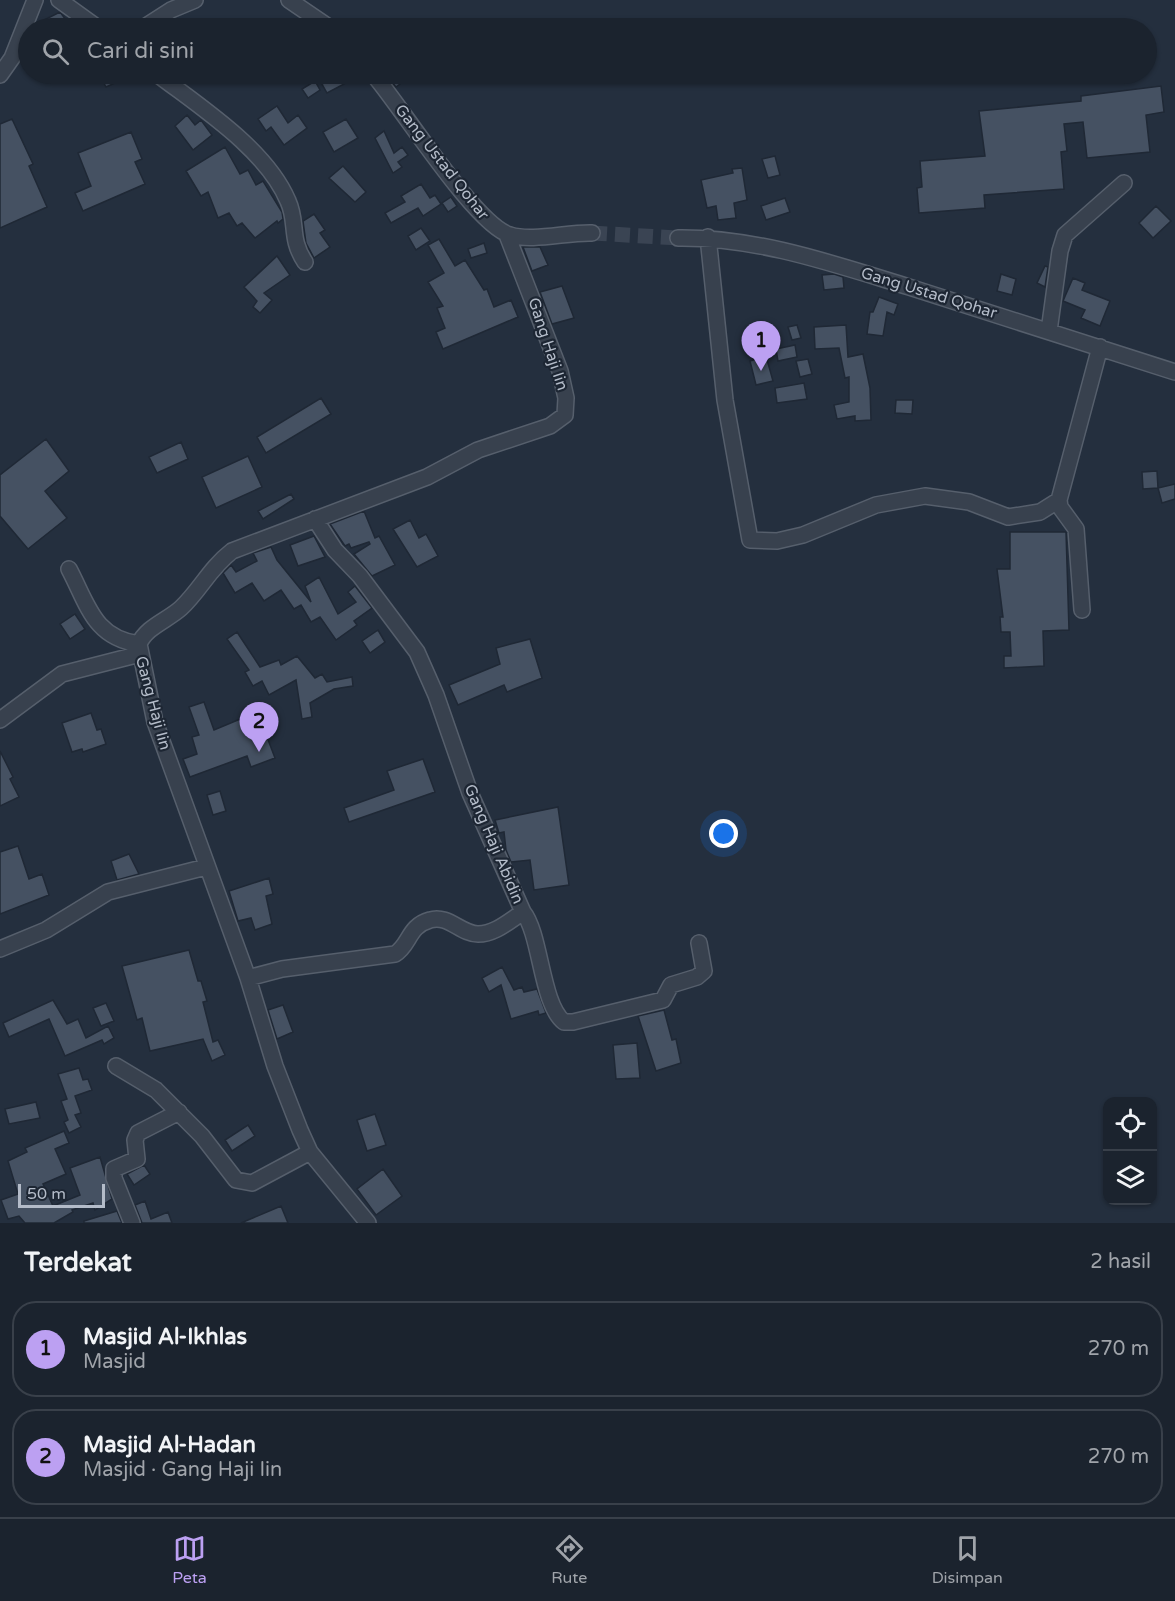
<!DOCTYPE html>
<html lang="id">
<head>
<meta charset="utf-8">
<style>
  body { margin:0; font-family:"Varela Round",sans-serif; background:#282f3a; color:#f1f3f6 }
  .controls { position:absolute; right:18px; bottom:18px; display:grid; overflow:hidden; border-radius:12px; box-shadow:0 2px 4px #0004 }
  .controls button { width:54px; height:54px; display:grid; place-items:center; padding:0; border:0; border-bottom:2px solid #39404a; background:#1b232e; color:#f1f3f6; font:30px sans-serif }
  .scale { position:absolute; left:18px; bottom:15px; width:87px; box-sizing:border-box; padding-left:6px; border:3px solid #b4bcc9; border-top:0; font-size:16px; line-height:21px; white-space:nowrap; color:#b4bcc9; -webkit-text-stroke:4px #1d2633; paint-order:stroke }
  .you { position:absolute; left:724px; top:834px; width:21px; height:21px; margin:-15px; border:4px solid #fff; border-radius:50%; background:#1a73e8; box-shadow:0 0 0 9px #1a73e833 }
  .badge { display:grid; place-items:center; width:39px; height:39px; border-radius:50%; background:#bca0f2; color:#111; font-size:20px; font-weight:700 }
  .pin { position:absolute; translate:-50% -50px; filter:drop-shadow(0 2px 3px #0008) }
  .pin::after { content:''; position:absolute; top:32px; width:21px; height:18px; background:inherit; clip-path:polygon(0 0,100% 0,50% 100%) }
  .list { margin:0; padding:0; list-style:none }
  h2 { display:flex; justify-content:space-between; align-items:center; height:78px; margin:0; padding:0 24px; font-size:26px }
  h2 small { font-size:20px; font-weight:400; color:#a0a4aa }
  .list li { display:grid; grid-template-columns:39px 1fr auto; gap:18px; align-items:center; box-sizing:border-box; height:96px; margin:0 12px 12px; padding:0 12px; border:2px solid #39404a; border-radius:24px }
  .list b { display:block; font-size:22px; white-space:nowrap }
  .list p { margin:0; font-size:20px; white-space:nowrap; color:#a0a4aa }
  .list em { font-size:20px; font-style:normal; color:#a0a4aa }
  .icon { flex:none; width:33px; height:33px; fill:none; stroke:currentColor; stroke-width:2; stroke-linecap:round; stroke-linejoin:round }
  .map { position:relative; flex:none; width:1175px; height:1223px; overflow:hidden }
  .search { position:absolute; background:#1b232e; box-shadow:0 2px 4px #0004; left:18px; right:18px; top:18px; height:66px; display:flex; align-items:center; gap:15px; box-sizing:border-box; padding:0 21px; border-radius:33px; color:#a0a4aa; font-size:22px }
  .sheet { height:294px; background:#1b232e }
  nav { display:flex; justify-content:space-around; align-items:center; box-sizing:border-box; height:84px; border-top:2px solid #39404a; background:#1b232e; font-size:16px; color:#a0a4aa }
  nav a { display:grid; justify-items:center; gap:3px }
  nav .on { color:#bca0f2 }
  .map>svg:first-child { display:block }
  .building { fill:#455162; stroke:#1f2835; stroke-width:1.5 }
  .lines { fill:none; stroke-linecap:round; stroke-linejoin:round }
  .minor-tunnel { stroke:#3a4453; stroke-width:15; stroke-dasharray:15 8; stroke-linecap:butt }
  .minor-casing { stroke:#565f6c; stroke-width:18 }
  .minor { stroke:#38414e; stroke-width:15 }
  .labels { text-anchor:middle; dominant-baseline:central; stroke-width:4.5; stroke-linejoin:round; paint-order:stroke }
  .street-label { font-size:16px; fill:#b4bcc9; stroke:#1d2633 }
</style>
</head>
<body>
<div class="map">
<svg width="1175" height="1223" viewBox="0 0 1175 1223">
  <rect width="100%" height="100%" fill="#242f3e"/>
  <path class="building" d="M60 12 66 20 63 21 66 28H51L46 19Z
    M99 74H135L106 87Z
    M341 74 346 83 327 93 322 84Z
    M398 74H413L396 87 390 80Z
    M315 81 320 90 308 98 302 89Z
    M1161 86 1164 112 1146 115 1150 152 1087 158 1083 122 1064 124 1067 151 1061 152 1064 189 984 195 985 208 919 213 917 188 922 187 920 161 985 156 979 111 1081 101V96Z
    M277 106 288 123 298 115 307 128 284 145 271 127 266 131 258 119Z
    M187 115 195 125 201 120 212 135 193 150 175 126Z
    M12 119 33 164 29 166 47 207 0 228V124Z
    M346 119 358 138 334 152 323 132Z
    M384 131 394 153 402 147 408 155 398 162 402 167 393 173 375 138Z
    M131 132 142 159 135 162 145 184 83 211 75 193 91 186 78 153Z
    M225 147 240 174 248 170 256 185 263 181 282 212 283 219 278 223 277 221 255 238 242 223 237 226 229 213 218 218 208 192 201 196 186 171Z
    M775 156 780 175 768 178 762 159Z
    M343 166 366 192 355 202 329 178Z
    M742 168 747 200 734 203 736 218 718 220 716 206 707 208 701 180 733 173 732 169Z
    M421 184 430 198 435 195 441 204 423 216 418 208 391 223 385 213 405 202 401 196Z
    M451 197 457 206 448 212 442 203Z
    M785 198 790 212 766 220 761 206Z
    M1156 206 1171 221 1153 238 1139 223Z
    M314 214 325 230 320 233 330 247 314 258 306 243 303 221Z
    M421 228 430 241 416 250 408 236Z
    M439 239 455 266 465 260 484 290 487 289 494 307 511 300 518 317 443 349 436 332 445 328 437 308 443 306 428 282 444 273 428 245Z
    M484 243 487 253 471 258 468 249Z
    M523 247H540L548 265 532 271Z
    M277 256 290 275 264 293 272 300 260 313 253 307 257 301 244 287Z
    M1045 266 1048 267 1045 287 1037 283Z
    M834 274 843 277 844 288 824 290 822 275Z
    M1001 274 1016 279 1012 295 997 291Z
    M1073 278 1085 283 1082 290 1110 301 1100 326 1081 318 1085 310 1063 301Z
    M562 286 574 318 552 324 540 292Z
    M879 297 898 304 894 315 887 312 883 336 867 334 870 312H873Z
    M797 325 801 338 792 340 788 327Z
    M846 325 848 357 863 354 870 388 871 420 855 421V416L837 419 834 405 849 402V377L845 378 839 348 815 349 814 327Z
    M795 345 797 357 778 361 776 349Z
    M766 356 773 381 756 385 750 361Z
    M808 359 812 374 800 377 796 361Z
    M804 383 807 399 777 403 775 388Z
    M321 398 331 414 266 453 257 437Z
    M896 400H913L912 414 895 413Z
    M46 439 69 471 45 491 67 518 28 549 0 516V475Z
    M181 442 188 459 157 473 149 457Z
    M248 456 262 487 216 508 202 477Z
    M1157 471 1158 488 1143 489 1142 472Z
    M1175 484V499L1162 503 1158 488Z
    M291 494 294 499 263 519 258 511Z
    M364 511 375 538 379 536 395 565 372 576 354 554 370 544 369 542 351 548 349 544 345 546 330 524Z
    M410 520 419 538 426 534 438 556 417 567 393 529Z
    M1010 532H1066L1069 630 1043 631 1044 666 1004 668V656H1011L1010 632H1001L1000 617H1003L997 569H1010Z
    M314 536 325 557 298 566 290 545Z
    M271 547 277 560 311 602 305 586 319 577 338 614 356 602 348 592 355 586 372 608 354 621 357 625 336 640 320 617 311 622 301 605 294 609 281 590 264 601 252 583 235 593 223 573 231 565 236 572 257 561 253 553Z
    M75 614 85 629 70 639 60 624Z
    M378 630 385 642 370 653 362 641Z
    M237 632 260 667 279 660 281 665 297 656 315 678 322 674 327 682 352 677 353 686 334 689 310 703 312 717 302 719 296 680 269 695 262 681 253 686 245 672 249 670 227 639Z
    M530 639 542 678 507 692 504 685 458 705 449 685 500 664 496 648Z
    M204 702 214 730 245 717 256 741 267 737 275 758 251 767 247 756 190 777 183 759 197 754 192 737 199 735 189 707Z
    M91 713 97 730 101 729 106 744 83 752 82 749 72 752 62 723Z
    M0 751 13 777 10 779 19 797 0 806Z
    M423 759 435 792 349 822 344 808 394 790 387 771Z
    M220 791 226 811 213 815 207 795Z
    M558 807 569 885 534 890 530 860 511 862 506 850 504 832 499 833 495 820Z
    M18 846 29 879 42 874 49 895 0 914V852Z
    M129 854 139 874 117 880 111 861Z
    M269 878 273 894 266 896 272 924 255 930 251 918 238 921 229 891Z
    M189 950 198 981H201L207 1001 203 1002 213 1042 218 1040 225 1055 212 1061 203 1039 150 1051 142 1018 137 1020 122 966Z
    M502 967 514 990 522 987 524 992 537 989 546 1013 539 1015 538 1011 511 1019 501 985 489 992 482 978Z
    M53 1000 67 1024 78 1019 86 1038 108 1026 114 1038 104 1044 102 1040 65 1056 49 1019 9 1037 3 1023Z
    M106 1003 114 1021 101 1026 93 1008Z
    M283 1005 293 1032 277 1039 268 1010Z
    M664 1010 672 1040 676 1039 681 1063 656 1071 638 1016Z
    M637 1043 640 1078 616 1079 613 1045Z
    M79 1068 83 1080 88 1079 92 1090 75 1096 81 1113 75 1115 81 1127 69 1133 64 1122 68 1120 61 1101 67 1099 58 1074Z
    M36 1102 40 1118 9 1124 5 1109Z
    M375 1114 386 1145 367 1151 357 1120Z
    M248 1125 255 1136 232 1151 225 1140Z
    M64 1131 69 1143 55 1149 66 1174 43 1184 53 1206 80 1195 70 1168 100 1157 112 1199 95 1210 93 1203 72 1210 73 1212 54 1223H25L19 1216 8 1219 1 1200 18 1194 8 1161 27 1152 25 1148Z
    M144 1165 150 1174 134 1185 127 1174Z
    M383 1169 402 1196 376 1215 357 1189Z
    M145 1201 151 1219 168 1212 172 1223H142L135 1205Z
    M281 1206 288 1223H241Z
    M117 1211 122 1223H84V1221Z"/>
  <g class="lines">
    <path class="minor-tunnel" d="M592 233 678 238"/>
    <defs>
      <path id="minor" d="M59 0 98 28
        M289 0 330 28
        M143 28 171 10 195 0
        M157 74C200 107 266 149 288 201 298 223 289 238 305 262
        M373 74C401 106 475 225 510 235 532 242 568 232 592 233
        M0 75 12 58 35 0
        M708 237 725 400 750 540 777 541 803 535 876 505 925 496 969 502 1008 517 1040 512 1059 500
        M678 238C757 237 834 264 909 287 998 315 1087 343 1175 372
        M1049 331 1060 251 1065 235 1124 183
        M69 569C88 605 94 638 139 644
        M1082 610 1076 529 1060 507 1059 500 1100 347
        M0 720 62 674 140 654
        M523 912C541 934 541 1004 564 1022H573L663 1000 671 985 697 977 704 971 699 943
        M0 949 46 930 108 892 206 867
        M248 978 282 969 395 954C410 945 408 926 430 920 448 914 461 934 478 934 495 934 509 921 523 912L470 793 436 695 417 652 360 576 335 550 315 519
        M116 1066 156 1090 202 1136 236 1180 252 1183 310 1152
        M132 1223 114 1178V1169L137 1159 135 1140 138 1133 179 1112
        M368 1223 310 1152 300 1130 275 1066 248 978 155 722 139 644C146 627 168 620 181 608 201 589 209 569 232 551L427 477 478 450 550 426 565 415 566 398 560 371 507 235"/>
    </defs>
    <use href="#minor" class="minor-casing"/>
    <use href="#minor" class="minor"/>
  </g>
  <g class="labels">
    <g class="street-label">
      <text transform="translate(442 162) rotate(52)">Gang Ustad Qohar</text>
      <text transform="translate(929 293) rotate(17)">Gang Ustad Qohar</text>
      <text transform="translate(548 344) rotate(72)">Gang Haji Iin</text>
      <text transform="translate(153 703) rotate(75)">Gang Haji Iin</text>
      <text transform="translate(494 844) rotate(67)">Gang Haji Abidin</text>
    </g>
  </g>
</svg>
<div class="controls">
<button><svg class="icon" aria-label="locate" viewBox="0 0 24 24"><circle cx="12" cy="12" r="6"/><path d="M12 2v4M12 18v4M2 12h4M18 12h4"/></svg></button>
<button><svg class="icon" aria-label="layers" viewBox="0 0 24 24"><path d="M12 4l9 5-9 5-9-5zM3 14l9 5 9-5"/></svg></button>
</div>
<div class="scale">50 m</div>
<div class="you"></div>
<div class="pin badge" style="left:761px;top:371px">1</div>
<div class="pin badge" style="left:259px;top:752px">2</div>
<div class="search"><svg class="icon" aria-label="search" viewBox="0 0 24 24"><circle cx="10" cy="10" r="6"/><path d="M15 15l6 6"/></svg>Cari di sini</div>
</div>
<section class="sheet">
<h2>Terdekat<small>2 hasil</small></h2>
<ul class="list">
<li><span class="badge">1</span><div><b>Masjid Al-Ikhlas</b><p>Masjid</p></div><em>270 m</em></li>
<li><span class="badge">2</span><div><b>Masjid Al-Hadan</b><p>Masjid · Gang Haji Iin</p></div><em>270 m</em></li>
</ul>
</section>
<nav>
<a class="on"><svg class="icon" aria-label="map" viewBox="0 0 24 24"><path d="M3 6l6-2 6 2 6-2v14l-6 2-6-2-6 2zM9 4v14M15 6v14"/></svg>Peta</a>
<a><svg class="icon" aria-label="directions" viewBox="0 0 24 24"><path d="M12 3l9 9-9 9-9-9zM9 14v-3h6M13 9l2 2-2 2"/></svg>Rute</a>
<a><svg class="icon" aria-label="saved" viewBox="0 0 24 24"><path d="M7 4h10v16l-5-4-5 4z"/></svg>Disimpan</a>
</nav>
</body>
</html>
